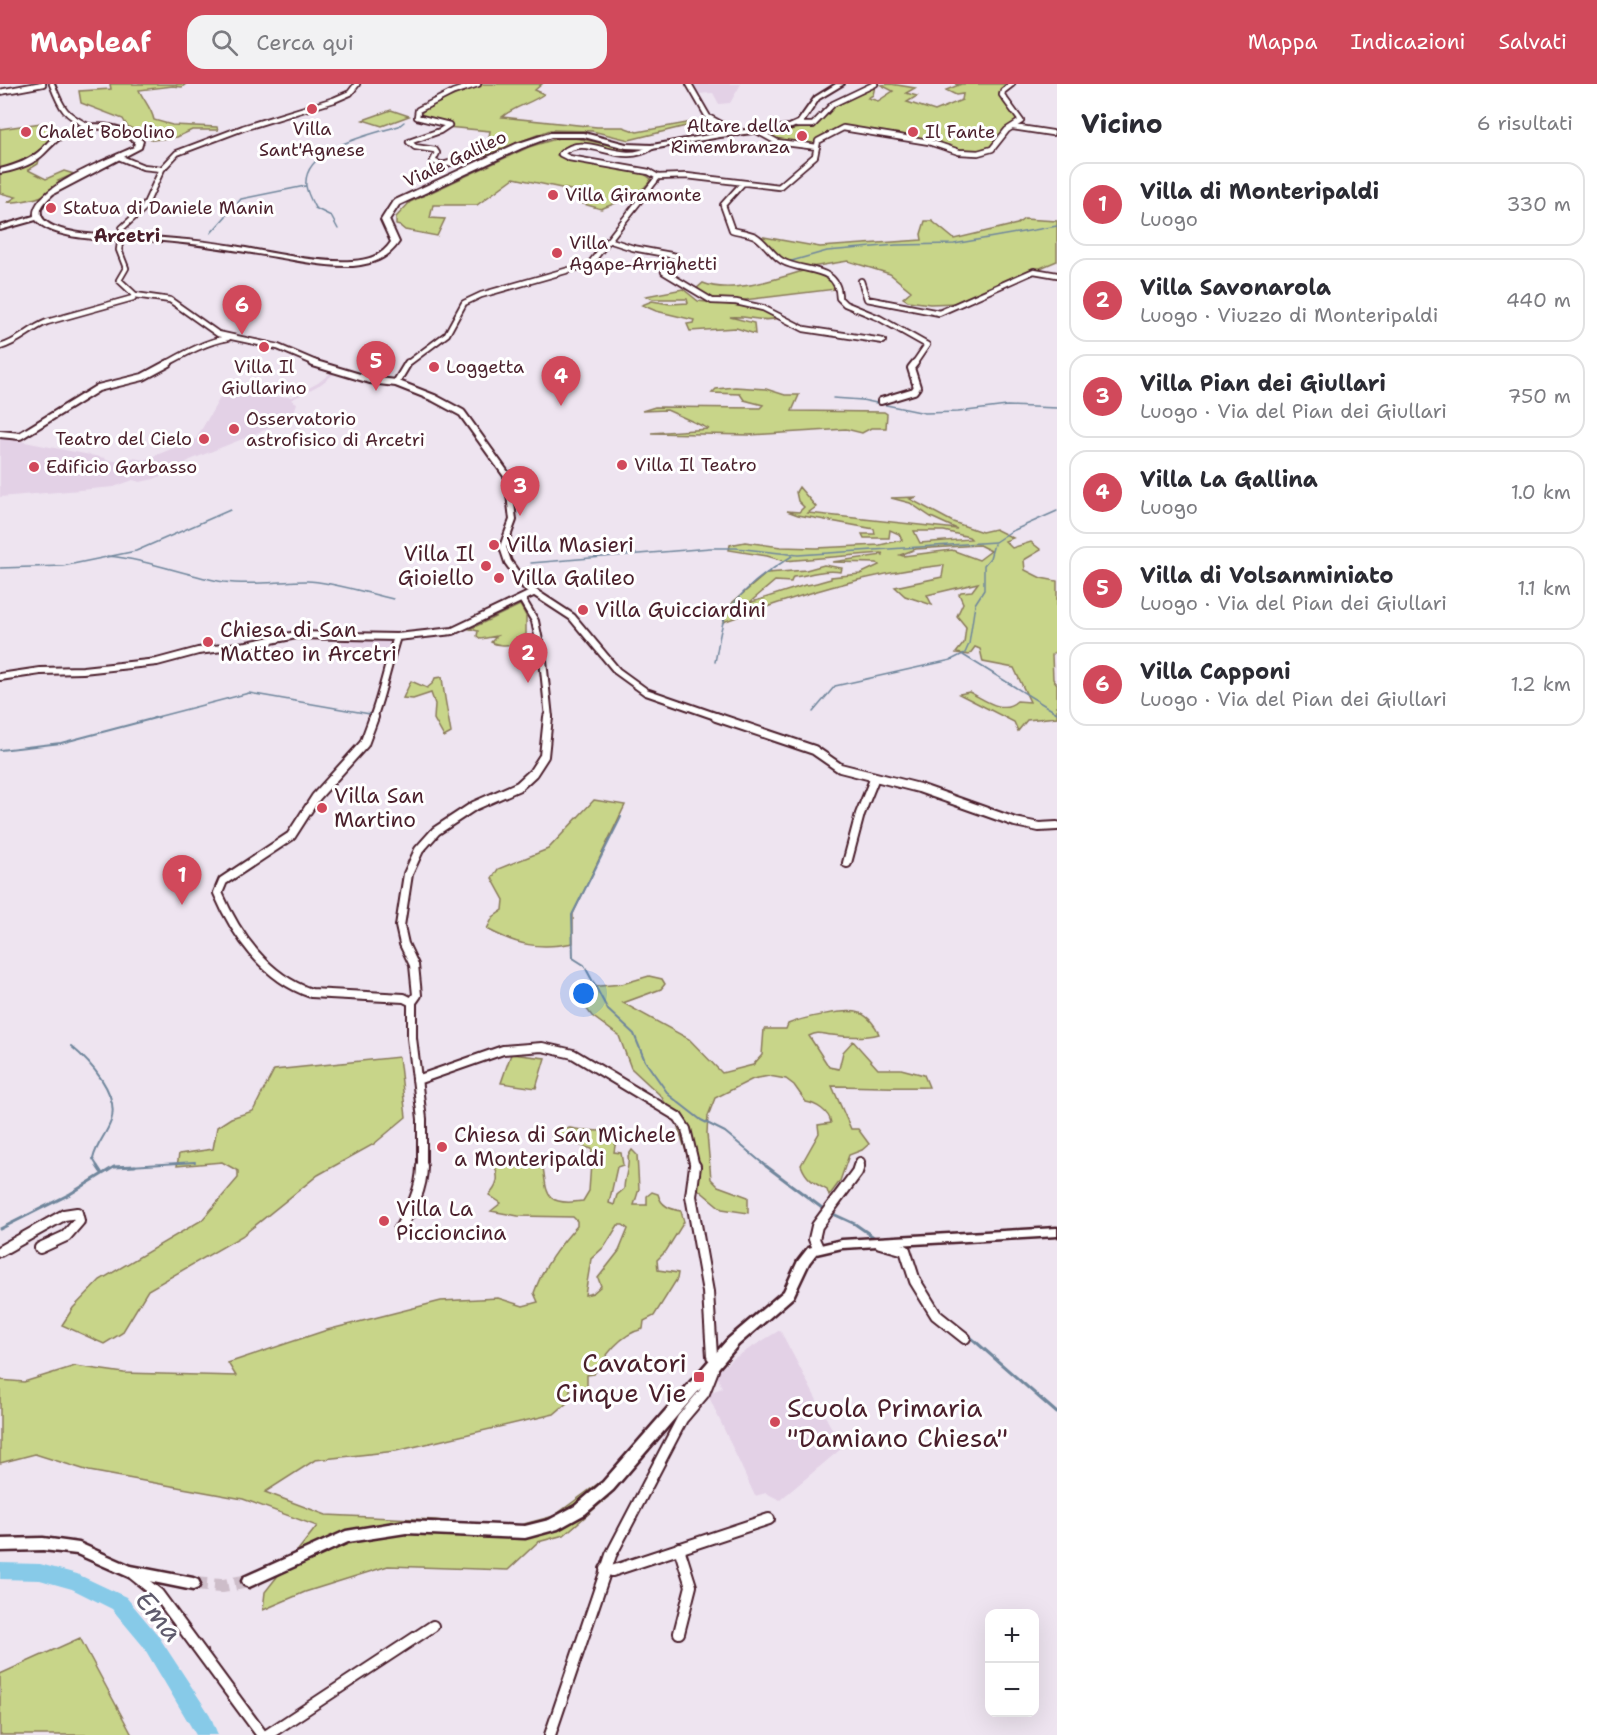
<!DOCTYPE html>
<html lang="it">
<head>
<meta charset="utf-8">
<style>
  body { margin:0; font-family:"Shantell Sans",sans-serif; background:#f2f2f3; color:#2b2b33 }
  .controls { position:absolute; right:18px; bottom:18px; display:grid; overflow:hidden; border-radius:12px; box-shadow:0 6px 24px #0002 }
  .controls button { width:54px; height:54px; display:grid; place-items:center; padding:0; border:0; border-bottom:2px solid #e1e1e2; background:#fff; color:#2b2b33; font:30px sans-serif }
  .you { position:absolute; left:584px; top:910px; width:21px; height:21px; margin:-15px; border:4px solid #fff; border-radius:50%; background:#1a73e8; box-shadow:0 0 0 9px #1a73e833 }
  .badge { display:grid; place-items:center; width:39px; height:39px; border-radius:50%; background:#d1495b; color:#fff; font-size:20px; font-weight:700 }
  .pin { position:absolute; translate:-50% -50px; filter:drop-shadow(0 2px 3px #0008) }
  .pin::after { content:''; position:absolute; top:32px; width:21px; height:18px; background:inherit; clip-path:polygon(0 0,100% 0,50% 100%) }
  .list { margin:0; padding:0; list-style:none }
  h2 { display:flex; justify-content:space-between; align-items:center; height:78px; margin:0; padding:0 24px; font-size:26px }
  h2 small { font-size:20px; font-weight:400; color:#7c7c81 }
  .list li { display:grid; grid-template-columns:39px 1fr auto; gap:18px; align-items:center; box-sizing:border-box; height:84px; margin:0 12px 12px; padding:0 12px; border:2px solid #e1e1e2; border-radius:18px }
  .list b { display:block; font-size:22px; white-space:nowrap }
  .list p { margin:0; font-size:20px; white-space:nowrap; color:#7c7c81 }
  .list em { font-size:20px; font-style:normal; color:#7c7c81 }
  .icon { flex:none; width:33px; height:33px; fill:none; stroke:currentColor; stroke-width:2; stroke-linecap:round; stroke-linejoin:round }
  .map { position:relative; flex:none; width:1057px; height:1651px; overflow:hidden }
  header { display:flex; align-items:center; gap:36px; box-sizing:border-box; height:84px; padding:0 30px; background:#d1495b; color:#fff }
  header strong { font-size:28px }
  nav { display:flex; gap:33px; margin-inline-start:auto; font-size:21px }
  .search { width:420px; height:54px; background:#f2f2f3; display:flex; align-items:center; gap:15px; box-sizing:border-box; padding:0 21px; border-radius:18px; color:#7c7c81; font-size:22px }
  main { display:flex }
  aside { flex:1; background:#fff }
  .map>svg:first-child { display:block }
  .built { fill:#e3d1e6 }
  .green { fill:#c8d589; stroke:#897a5a; stroke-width:1.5; fill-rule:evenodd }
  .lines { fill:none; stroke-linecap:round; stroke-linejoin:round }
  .stream-far2 { stroke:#6f869c; stroke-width:1.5 }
  .stream-far1 { stroke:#6f869c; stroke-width:2 }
  .stream { stroke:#6f869c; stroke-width:3 }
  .river { fill:#87cae8; fill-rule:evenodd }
  .secondary-tunnel { stroke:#cdbdc9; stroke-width:14; stroke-dasharray:14 7; stroke-linecap:butt }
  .street-far3-casing { stroke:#4a1f2b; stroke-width:8 }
  .street-far2-casing { stroke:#4a1f2b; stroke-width:10 }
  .street-far1-casing { stroke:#4a1f2b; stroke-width:12 }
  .street-casing { stroke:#4a1f2b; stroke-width:14 }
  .secondary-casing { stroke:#4a1f2b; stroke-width:5 }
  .primary-casing { stroke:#4a1f2b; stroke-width:4 }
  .street-far3 { stroke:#fff; stroke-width:4.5 }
  .street-far2 { stroke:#fff; stroke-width:6 }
  .street-far1 { stroke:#fff; stroke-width:8 }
  .street { stroke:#fff; stroke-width:10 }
  .secondary { fill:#fff; fill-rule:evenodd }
  .primary { fill:#fff; fill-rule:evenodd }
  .poi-dot { fill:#d1495b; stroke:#fff; stroke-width:2 }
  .labels { text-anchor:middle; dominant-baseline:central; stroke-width:6; stroke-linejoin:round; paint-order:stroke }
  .far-poi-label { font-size:18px; fill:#4a1f2b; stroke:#fff; text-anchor:start }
  .far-street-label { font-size:18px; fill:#4a1f2b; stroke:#fff }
  .far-neighbourhood-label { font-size:18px; font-weight:bold; fill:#4a1f2b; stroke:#fff }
  .poi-label { font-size:21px; fill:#4a1f2b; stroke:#fff; text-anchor:start }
  .near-poi-label { font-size:26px; fill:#4a1f2b; stroke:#fff; text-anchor:end }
  .near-water-label { font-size:27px; font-style:italic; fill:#5f5b6d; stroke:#fff }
</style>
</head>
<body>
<header>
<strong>Mapleaf</strong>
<div class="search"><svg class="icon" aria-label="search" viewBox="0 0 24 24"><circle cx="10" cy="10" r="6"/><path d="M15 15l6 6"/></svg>Cerca qui</div>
<nav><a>Mappa</a><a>Indicazioni</a><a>Salvati</a></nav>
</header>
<main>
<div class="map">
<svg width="1057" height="1651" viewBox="0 0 1057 1651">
  <rect width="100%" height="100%" fill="#eee4f0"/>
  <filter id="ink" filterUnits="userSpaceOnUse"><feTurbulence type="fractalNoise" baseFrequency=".0167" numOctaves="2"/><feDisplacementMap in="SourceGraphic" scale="12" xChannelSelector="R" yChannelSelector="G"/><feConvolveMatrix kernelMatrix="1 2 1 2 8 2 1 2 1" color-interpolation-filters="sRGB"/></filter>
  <g filter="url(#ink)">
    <path class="built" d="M690 0H741L730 19 719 20 713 9 696 10Z
      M334 286 338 287 321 300 291 316 297 319 292 335 190 376 171 388 154 395 140 398 133 396 114 403 0 413V351L25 358 105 374 106 376 123 378 127 375 133 374 144 376 196 355 221 312 292 313 318 299Z
      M343 553 394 555 392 565 341 562Z
      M780 1246 842 1364 780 1416 766 1409 755 1412 709 1313 711 1308 722 1304 716 1289 731 1276Z"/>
    <path class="green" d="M110 0H186L182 3 173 2 139 6C144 17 152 25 154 36L172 41 217 43 218 46H192L177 53 153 56 127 42 123 35 81 19 79 7 111 5Z
      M483 0H542L535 6 544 10C530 20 515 22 502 33L597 43H623L637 48 692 38 694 40 629 56 592 47 550 46 483 72 487 65 490 47 446 43 419 31 430 21Z
      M891 0 915 4 906 9 917 12 907 18 935 27 962 16 963 10 956 11 946 6 959 1 955 0H1010L1001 7 1018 35 1016 40 987 67H961L934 59 843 43 825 51 816 62 788 60 762 50 808 43 829 24 875 2 873 11 868 14 878 17 893 7 881 1Z
      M391 26 409 32 382 42 363 36Z
      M48 38 59 48 39 69 17 82 0 86V45Z
      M562 53C590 53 614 66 641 66L639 69C623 67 563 54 557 71L570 76 643 89 651 95C642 111 617 118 601 125L577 118 585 109 514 94 477 121H433L430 134 445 135 437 152 405 146 400 142 396 141V133L410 118 529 63Z
      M35 74 39 76 38 80 28 86 46 95 64 87 74 90 58 97 63 99C56 103 49 109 42 112 36 115 14 119 8 118L16 113 0 109V88Z
      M1024 135 1057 137V177L957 219 930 220 908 217 903 214 911 207 890 190 848 177 811 183 784 177 758 152 820 163 922 156 921 150 925 137H932L954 155 1017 140Z
      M809 185 830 195 836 205 736 217 709 215 695 206 703 199C731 211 780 194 809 185Z
      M683 205 698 217 757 224 778 234C764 239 746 231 730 233L754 239 755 250 736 244 690 247 687 240 693 239 694 236 656 227 642 221 652 217 670 220 688 219 687 215H653L646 212Z
      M735 303 766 305 785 311H799L792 327 884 328 887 330 886 344H871L862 349 846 345 750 351 651 349 709 345 667 326 642 327 655 323 760 324 763 321 744 316 740 310 712 309 716 305Z
      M799 403 816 423 808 429 957 445 931 433 910 419 891 414 917 413 910 415 953 438 982 448 995 445 1013 454 1005 457 1012 464 1031 458 1041 466 1024 476 1025 486 1041 494 1057 497V566L1052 571 1053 595 1057 600V633L1027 636 1018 647 1014 638 959 610 969 608C984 615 1002 631 1017 617L1030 618 1014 584 983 578 980 565 975 563 969 571 956 569 964 559 966 543 957 532 963 519 959 510 961 508 972 507 978 499 927 511 932 521 905 512 895 503 942 493 944 481C867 489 796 512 723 538L733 518 767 489 806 486 824 481 842 484 841 488C825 485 809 491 793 493L791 498 775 497 749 519 805 501C814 501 822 497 831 495V493L860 490 879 481 877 479 832 478 883 471 882 469 784 477 767 472 729 466 730 461 745 458 781 463 816 464 880 461 902 456 899 450 890 446 889 454H864L862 450H875L874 445 798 431 787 427 799 428 804 423 798 417 796 408ZM914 447H944L969 453 971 455 920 459ZM979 461 991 467 979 476 952 466 903 472 900 471 916 465Z
      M520 521 526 532V551C519 552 518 558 512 560 506 562 496 561 491 558L497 552 481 555 477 552 478 547 470 545Z
      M442 593C444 612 448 630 451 649L444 653 434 635 435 620 431 609 413 615 403 614 411 597 427 604 433 599 435 594Z
      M594 716 625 721 573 830V859C539 866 517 861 487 845L493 833 503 826 504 816 492 794 498 785 548 765Z
      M649 892 662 895 665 900 661 905 623 919 689 955 722 989 753 981 762 971 764 945H786L788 940C802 934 846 924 860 929 869 933 876 942 879 950 864 954 848 953 832 951 822 950 819 947 809 952L829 983 839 985 843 968 853 957 878 985H901L924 991 929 1003C896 1004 864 1002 832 1002L851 1045H858L869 1060 862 1066 849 1071 840 1097 829 1112 827 1106C814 1099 806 1095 801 1081L819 1049 818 1041 831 1039C829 1027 816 1020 806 1018L794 1001 786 995 769 992 753 995 715 1014 708 1032 707 1049 711 1095 718 1102 748 1113V1129L722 1125 699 1106 690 1093V1080L677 1040 661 1012 631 984 619 952 592 932 586 924V913L589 903 622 900Z
      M511 970 545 974 536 1004 501 999Z
      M399 973 406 1033 374 1060 318 1091 242 1152 148 1206 122 1249 104 1260 62 1241 73 1224 100 1196 202 1136 238 1094V1087L222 1078 177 1082 179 1070 213 1065 217 1043 231 1034 253 1027 274 986Z
      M570 1044C585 1048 602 1045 617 1050L614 1068 621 1069 623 1081 617 1083 609 1119 614 1121 617 1111 624 1105C624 1093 630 1083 628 1072L632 1066 637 1071 639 1105 634 1121H647V1112L652 1108 658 1110C661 1122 670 1125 681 1127L684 1138 666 1167 657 1176 658 1186 678 1189 677 1195 654 1232 644 1237 643 1245C620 1250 606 1271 594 1290L587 1291V1304L571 1301 568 1318 554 1330 396 1367 315 1376 265 1408 326 1431 436 1436 505 1445 554 1432 600 1398 608 1413 564 1451 538 1458 508 1486 388 1482 305 1508 263 1526 265 1508 317 1442 243 1415 89 1387 35 1370 0 1379V1296L24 1298 75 1282 124 1289 236 1292 228 1279 327 1246 441 1217 498 1214 523 1222 538 1218 534 1209C543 1183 558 1163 577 1142V1137L573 1133 518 1132 491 1127 501 1119 489 1111C498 1102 499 1094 495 1082 510 1077 526 1064 542 1078 548 1107 541 1123 583 1117L589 1107 592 1065 552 1053 551 1049 557 1046ZM618 1141H623L628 1145 619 1167 598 1194 601 1202 593 1209 585 1211 591 1175 605 1162Z
      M80 1554 132 1651H0V1590Z"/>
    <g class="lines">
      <path class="stream-far2" d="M338 145 331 132 315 124C312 118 307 109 306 102 302 64 373 50 399 42L404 38
        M211 149 241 115 305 102
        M788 178 827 167 896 161 954 160 1057 142
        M833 314 862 316 925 329 958 328 1007 322 1057 324
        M107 472C147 475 184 491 224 498 252 502 279 497 307 497 329 497 370 510 393 515
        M531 479 710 464H736L798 471 995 458 1010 448 1057 427
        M0 484 63 482 136 467 230 426
        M963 571 1057 629
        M715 578C718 565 719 549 724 536 736 508 767 488 792 472
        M813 628 835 602 951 576 965 569 969 560 975 520 984 506V481L990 474 994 460
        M153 634 249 609 370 630"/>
      <path class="stream-far1" d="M0 666 61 659 159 633
        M621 733 572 831 573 874 584 881 608 926 634 950 645 977 669 1011 701 1036 725 1048 767 1083
        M71 962C90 978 120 1010 111 1037 106 1051 96 1061 93 1075L98 1083
        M114 1083 195 1078"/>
      <path class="stream" d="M97 1082 101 1088
        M766 1082 826 1127
        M831 1129 855 1140 878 1156
        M0 1145 70 1110 114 1083 135 1082
        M968 1251 1057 1329"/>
      <path class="river" d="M0 1479 40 1480 77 1490 126 1513 157 1550 210 1631 218 1651H196L143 1562 112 1525 72 1505 40 1496 0 1495Z"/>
      <path class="secondary-tunnel" d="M193 1500 223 1502 249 1497"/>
      <defs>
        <path id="street-far3" d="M52 0C62 26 65 31 90 43
          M689 0 708 33 738 49
          M0 8 43 0
          M797 41H813L833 20 875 0
          M1013 43 1052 49
          M757 47 777 58 817 63
          M652 63C619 85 587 46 561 70L569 74 649 88 658 93
          M121 74 143 83 162 85
          M462 76 442 81 433 77 437 69 435 66 415 63 409 58 440 47 449 41 417 33 418 26 453 8 478 0
          M658 93 687 92 779 103 815 72 818 57 843 44 929 58 959 68 978 69 992 65 1007 46 1021 37 1002 11 1003 7 1012 0
          M742 100 723 121 732 146C739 148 748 149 755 152 765 158 772 171 782 177 802 189 839 180 839 214L845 220 879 234 927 261 914 280
          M608 156 633 164 676 172 678 177 664 188 712 217 736 218 763 224 804 245 883 257
          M861 197 867 215 939 229 1034 187 1057 191
          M135 211 170 216 218 250 278 263 318 280
          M0 263C19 258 29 245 47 238L133 214 135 211 119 196 126 184 119 166 122 144 144 124 162 85 177 69 243 44 334 16 350 9 357 0
          M166 280C186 269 205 258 228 254
          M407 280 447 250 464 219 481 211 590 180 658 93"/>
        <path id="street-far2" d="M313 279 370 296 396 299 434 314 462 329 508 393 513 436 503 463 508 478 526 503 572 533 617 587 646 608 721 634
          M396 299 408 279
          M881 317 914 307 917 303 911 284 915 279
          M0 350 20 352 98 304 143 293 169 279
          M522 515 535 537 543 576 549 634
          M0 593 40 587 83 586 157 578 198 567 247 561 296 551 397 553 453 547 533 509
          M373 634C383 607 388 580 397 553"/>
        <path id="street-far1" d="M374 633 364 660 316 713 291 752 223 797 218 809C236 851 266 894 311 909L404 914 412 918V954L422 1035V1083
          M716 633 814 666 840 684 919 704 1015 738 1039 743 1057 742
          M847 779 860 730 875 693
          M412 918 417 911 414 881 404 860 400 842 408 790 419 766 436 747 474 722 519 702 533 689 544 672 548 633
          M417 996 503 966 542 963 573 970 678 1033 686 1045 695 1083
          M858 1083 860 1078"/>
        <path id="street" d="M695 1082 691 1112 708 1208 712 1272 718 1275
          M399 1146C411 1125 422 1106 422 1082
          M880 1159 905 1166 915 1197 936 1231 965 1254
          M818 1164 814 1155 817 1142 857 1088 859 1082
          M0 1167 64 1131 77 1129 79 1137 66 1152 40 1164
          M679 1464 691 1502 679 1549
          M605 1485 612 1487 769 1435
          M133 1490 158 1510 262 1651
          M267 1651 433 1542
          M550 1651 611 1471 682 1335 704 1309 713 1286"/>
        <path id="secondary" d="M1057 1144V1152L842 1164 816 1170 809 1179 793 1213 738 1261 613 1406 585 1430 558 1445 525 1454 406 1449 348 1458 249 1503 244 1501 242 1497 244 1493 346 1447 406 1437 525 1442 549 1436 575 1422 603 1398 728 1255 784 1207 798 1177 808 1164 842 1156Z
          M43 1454 79 1459 131 1482 193 1494 198 1496 200 1500 198 1504 193 1506 129 1493 77 1470 43 1466 0 1467V1455Z"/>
        <path id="primary" d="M836 0H844L819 15 803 39 792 44 720 53 652 65 626 64 584 53H551L522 64 399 121 389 136 399 158C388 175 372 180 353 182 327 183 301 177 276 173 239 167 201 160 163 157 132 155 57 161 36 136L0 146V142L34 132C31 103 112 74 134 63L135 58C114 42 82 39 60 55 51 61 45 71 35 77 25 83 12 87 0 89V85C16 81 30 76 42 65 46 60 50 55 55 52 80 35 121 36 143 57L141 64 53 110C46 117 35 126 44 136 57 149 94 151 111 151 152 153 193 155 234 162 272 168 313 179 352 177 368 176 382 172 391 158L381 136 393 117 516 60 550 49H584L626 60 652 61 720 49 789 41 798 37 815 13Z"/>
      </defs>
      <use href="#street-far3" class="street-far3-casing"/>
      <use href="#street-far2" class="street-far2-casing"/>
      <use href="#street-far1" class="street-far1-casing"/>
      <use href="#street" class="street-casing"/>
      <use href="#secondary" class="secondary-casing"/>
      <use href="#primary" class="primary-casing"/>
      <use href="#street-far3" class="street-far3"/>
      <use href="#street-far2" class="street-far2"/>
      <use href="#street-far1" class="street-far1"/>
      <use href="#street" class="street"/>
      <use href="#secondary" class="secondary"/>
      <use href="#primary" class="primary"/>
    </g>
  </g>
  <g class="poi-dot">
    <circle cx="312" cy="25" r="6"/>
    <circle cx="26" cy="48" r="6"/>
    <circle cx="913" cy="48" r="6"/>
    <circle cx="802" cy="52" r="6"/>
    <circle cx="553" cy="111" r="6"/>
    <circle cx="51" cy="124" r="6"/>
    <circle cx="557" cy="169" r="6"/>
    <circle cx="264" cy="263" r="6"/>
    <circle cx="434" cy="283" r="6"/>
    <circle cx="234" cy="345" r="6"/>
    <circle cx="204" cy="355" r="6"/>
    <circle cx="622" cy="381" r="6"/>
    <circle cx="34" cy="383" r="6"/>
    <circle cx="494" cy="461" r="6"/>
    <circle cx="486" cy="482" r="6"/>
    <circle cx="499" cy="494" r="6"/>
    <circle cx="583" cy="526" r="6"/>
    <circle cx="208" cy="558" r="6"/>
    <circle cx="322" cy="724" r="6"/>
    <circle cx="442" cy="1063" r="6"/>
    <circle cx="384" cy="1137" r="6"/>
    <rect x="693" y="1287" width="12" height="12" rx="3"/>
    <circle cx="775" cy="1338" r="6"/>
  </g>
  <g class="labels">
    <g class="far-poi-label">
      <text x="790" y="42" text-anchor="end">Altare della<tspan x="790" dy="21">Rimembranza</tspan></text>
      <text x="312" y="45" text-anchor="middle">Villa<tspan x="312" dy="21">Sant'Agnese</tspan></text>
      <text x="38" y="48">Chalet Bobolino</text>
      <text x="925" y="48">Il Fante</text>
      <text x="565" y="111">Villa Giramonte</text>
      <text x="63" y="124">Statua di Daniele Manin</text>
      <text x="569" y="159">Villa<tspan x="569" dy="21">Agape-Arrighetti</tspan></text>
      <text x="264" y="283" text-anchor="middle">Villa Il<tspan x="264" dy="21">Giullarino</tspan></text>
      <text x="446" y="283">Loggetta</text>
      <text x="246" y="335">Osservatorio<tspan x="246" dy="21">astrofisico di Arcetri</tspan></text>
      <text x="192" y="355" text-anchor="end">Teatro del Cielo</text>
      <text x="634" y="381">Villa Il Teatro</text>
      <text x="46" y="383">Edificio Garbasso</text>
    </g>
    <g class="far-street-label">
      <text transform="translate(455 75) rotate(-25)">Viale Galileo</text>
    </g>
    <g class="far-neighbourhood-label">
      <text x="127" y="152">Arcetri</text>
    </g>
    <g class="poi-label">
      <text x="506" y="461">Villa Masieri</text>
      <text x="474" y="470" text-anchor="end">Villa Il<tspan x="474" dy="24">Gioiello</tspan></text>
      <text x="511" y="494">Villa Galileo</text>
      <text x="595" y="526">Villa Guicciardini</text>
      <text x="220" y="546">Chiesa di San<tspan x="220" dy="24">Matteo in Arcetri</tspan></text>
      <text x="334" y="712">Villa San<tspan x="334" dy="24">Martino</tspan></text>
      <text x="454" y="1051">Chiesa di San Michele<tspan x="454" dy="24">a Monteripaldi</tspan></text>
      <text x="396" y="1125">Villa La<tspan x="396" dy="24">Piccioncina</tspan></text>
    </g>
    <g class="near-poi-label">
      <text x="687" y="1278">Cavatori<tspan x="687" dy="30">Cinque Vie</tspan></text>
      <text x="787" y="1323" text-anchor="start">Scuola Primaria<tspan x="787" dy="30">"Damiano Chiesa"</tspan></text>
    </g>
    <g class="near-water-label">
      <text transform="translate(159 1532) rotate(51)">Ema</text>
    </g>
  </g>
</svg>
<div class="controls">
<button>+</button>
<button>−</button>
</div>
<div class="you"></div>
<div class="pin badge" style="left:182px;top:821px">1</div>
<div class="pin badge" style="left:528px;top:599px">2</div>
<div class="pin badge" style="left:520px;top:432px">3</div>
<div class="pin badge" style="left:561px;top:322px">4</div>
<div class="pin badge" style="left:376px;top:307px">5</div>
<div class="pin badge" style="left:242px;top:251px">6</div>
</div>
<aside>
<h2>Vicino<small>6 risultati</small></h2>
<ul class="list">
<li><span class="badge">1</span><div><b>Villa di Monteripaldi</b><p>Luogo</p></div><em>330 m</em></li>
<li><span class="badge">2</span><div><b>Villa Savonarola</b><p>Luogo · Viuzzo di Monteripaldi</p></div><em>440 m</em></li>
<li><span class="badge">3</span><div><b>Villa Pian dei Giullari</b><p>Luogo · Via del Pian dei Giullari</p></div><em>750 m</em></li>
<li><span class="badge">4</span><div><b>Villa La Gallina</b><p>Luogo</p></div><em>1.0 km</em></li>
<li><span class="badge">5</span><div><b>Villa di Volsanminiato</b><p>Luogo · Via del Pian dei Giullari</p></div><em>1.1 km</em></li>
<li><span class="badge">6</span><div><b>Villa Capponi</b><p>Luogo · Via del Pian dei Giullari</p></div><em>1.2 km</em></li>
</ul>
</aside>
</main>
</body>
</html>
